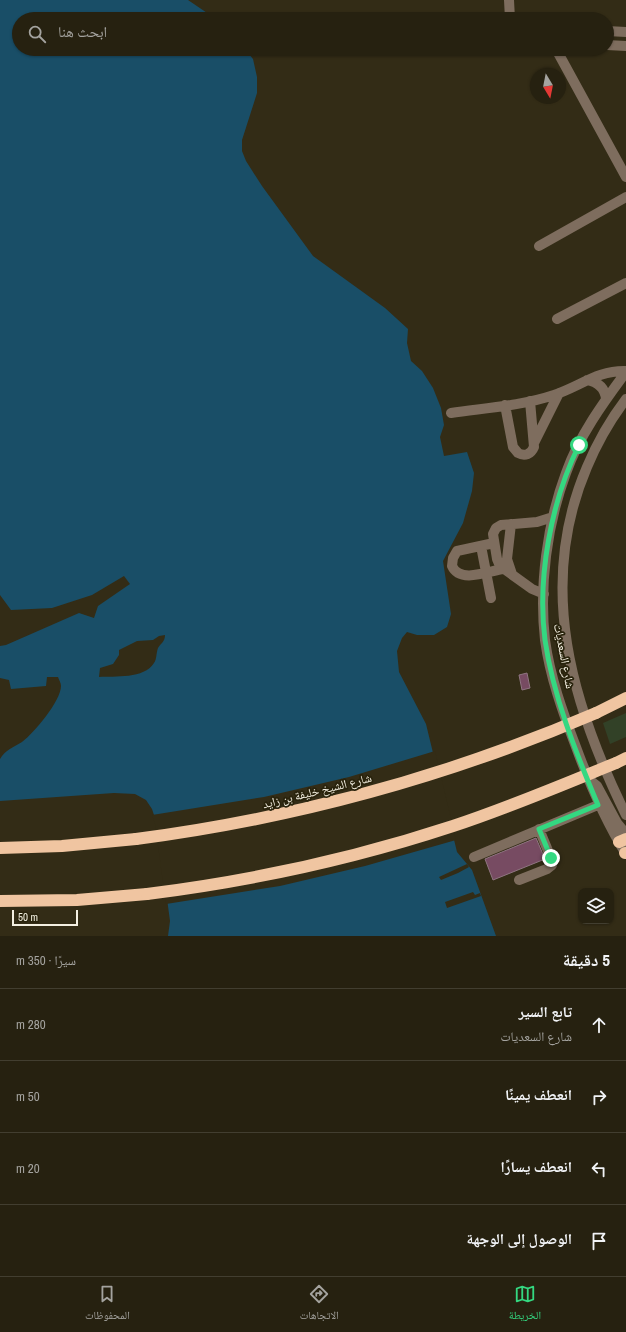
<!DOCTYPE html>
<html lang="ar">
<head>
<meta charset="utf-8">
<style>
  body { margin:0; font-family:"Archivo Narrow","Noto Naskh Arabic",sans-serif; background:#322e1e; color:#f1f3f6; direction:rtl }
  .controls { position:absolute; right:12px; bottom:12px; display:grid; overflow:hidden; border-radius:8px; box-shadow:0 1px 3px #0004 }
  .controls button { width:36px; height:36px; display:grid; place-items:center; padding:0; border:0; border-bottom:1px solid #423e30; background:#262110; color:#f1f3f6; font:20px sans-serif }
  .compass { position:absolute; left:530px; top:68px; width:36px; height:36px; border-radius:50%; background:#262110; box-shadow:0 1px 3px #0004; rotate:170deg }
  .scale { position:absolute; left:12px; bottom:10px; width:66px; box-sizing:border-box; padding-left:4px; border:2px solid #f4f0e2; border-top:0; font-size:11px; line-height:14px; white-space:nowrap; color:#f4f0e2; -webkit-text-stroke:3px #29230c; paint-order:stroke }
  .stop { position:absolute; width:12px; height:12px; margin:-9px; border:3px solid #34d881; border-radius:50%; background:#fff }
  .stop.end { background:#34d881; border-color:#fff; box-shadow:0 1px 4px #0008 }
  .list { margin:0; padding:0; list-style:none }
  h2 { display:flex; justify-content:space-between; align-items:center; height:52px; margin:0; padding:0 16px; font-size:17px }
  h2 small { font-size:13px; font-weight:400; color:#a4a39f }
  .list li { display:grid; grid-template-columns:26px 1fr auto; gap:12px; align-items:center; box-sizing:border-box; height:72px; padding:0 16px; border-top:1px solid #423e30 }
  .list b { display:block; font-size:15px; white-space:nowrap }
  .list p { margin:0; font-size:13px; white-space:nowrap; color:#a4a39f }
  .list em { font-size:13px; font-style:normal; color:#a4a39f }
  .icon { flex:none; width:22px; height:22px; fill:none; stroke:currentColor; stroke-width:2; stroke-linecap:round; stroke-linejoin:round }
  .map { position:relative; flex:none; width:626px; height:936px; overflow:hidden; direction:ltr }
  .search { position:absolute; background:#262110; box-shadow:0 1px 3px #0004; left:12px; right:12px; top:12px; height:44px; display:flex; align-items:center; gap:10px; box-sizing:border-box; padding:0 14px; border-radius:22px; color:#a4a39f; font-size:15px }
  .sheet { height:340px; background:#262110 }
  nav { display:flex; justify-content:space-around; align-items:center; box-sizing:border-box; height:56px; border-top:1px solid #423e30; background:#262110; font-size:11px; color:#a4a39f }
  nav a { display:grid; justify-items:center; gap:2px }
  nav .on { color:#34d881 }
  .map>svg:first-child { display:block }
  .green { fill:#324127 }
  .water { fill:#194e67; fill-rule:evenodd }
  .pier { fill:#332c16 }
  .building { fill:#774b62; stroke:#8f7581 }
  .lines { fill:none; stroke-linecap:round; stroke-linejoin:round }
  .minor { stroke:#7e6d5e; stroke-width:10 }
  .highway { stroke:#f0c5a1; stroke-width:12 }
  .highway-bridge { stroke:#f0c5a1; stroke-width:12 }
  .route { stroke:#34d881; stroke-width:5 }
  .labels { text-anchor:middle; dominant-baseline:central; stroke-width:3.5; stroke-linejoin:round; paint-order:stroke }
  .street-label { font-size:12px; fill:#f4f0e2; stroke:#29230c }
</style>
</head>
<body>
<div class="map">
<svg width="626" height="936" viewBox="0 0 626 936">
  <rect width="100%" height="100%" fill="#332c16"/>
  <path class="green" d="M626 713V737L610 744 603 723Z"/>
  <path class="water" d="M0 0H188L216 19H19V49H245L253 59 257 77V93L242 140V151L246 161 262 186 313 256 385 308 408 329 407 343 411 361 422 371 433 388 441 408 444 425 440 437 444 456 467 452 474 473 472 491 463 523 443 561 451 614 447 627 434 635H417L407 632 402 638 397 651 399 672 426 724 457 852 472 870 496 936H168L170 921 157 824 152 809 146 800 135 794 114 793 0 801V759C5 750 14 747 22 742 34 733 61 701 61 686 61 683 59 680 58 677H47L46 686 11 689 9 680 0 678V646L6 645 79 613 94 618 98 606 130 584 124 576 92 595 52 608 11 610 0 595ZM165 635C165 642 161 643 158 648 156 653 157 659 154 663 144 679 115 676 99 677L100 668 113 664 119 655V650L137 641 153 640 159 636Z"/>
  <path class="pier" d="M435 751 456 840 365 866 280 886 166 904 155 824 152 815 264 797 349 777Z
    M467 864 469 867 458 873 441 880 439 877Z
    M473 892 475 895 480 893 481 896 447 908 445 902Z"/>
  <path class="building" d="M527 673 530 688 522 690 519 675Z
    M536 838 545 859 493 880 485 859Z"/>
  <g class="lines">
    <path class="minor" d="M509 0 510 19
      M607 31 626 32
      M607 45 626 46
      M556 49 626 177
      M539 246 626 197
      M557 319 626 283
      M626 372C603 403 579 436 566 473 547 524 539 586 545 640 550 677 563 713 576 747 590 785 605 820 626 854
      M587 380C598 382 605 388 606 399
      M626 399C610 420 597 443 587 467 536 586 572 705 626 815
      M505 405 513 447 518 453C525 457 531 454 534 447L530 401
      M451 413C485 408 521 406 554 395 579 387 598 370 626 371
      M534 443 559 393
      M511 524 507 559 512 574
      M494 543 457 551 453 558 452 566C460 584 489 571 503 569
      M481 546 491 598
      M544 594 532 589 500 566 497 559 493 534 496 528 501 525 537 522 553 517
      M592 782 597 786 617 823 626 834
      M474 857 598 805
      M519 880 547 869 552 865 551 858 539 829"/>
    <path class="highway" d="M596 713 626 698
      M616 763 626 758
      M619 842 626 839
      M0 848 62 846 136 839
      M625 853H626
      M0 901 77 900 147 894"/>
    <path class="highway-bridge" d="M136 839C297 818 447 777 596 713
      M147 894C251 881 353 859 453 826 508 808 562 785 616 763"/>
  </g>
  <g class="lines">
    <path class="route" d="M551 858 539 829 598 805C576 753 553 696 545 640 537 577 551 502 579 445"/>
  </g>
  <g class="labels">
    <g class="street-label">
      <text transform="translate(564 656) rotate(79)">شارع السعديات</text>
      <text transform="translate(317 791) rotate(-14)">شارع الشيخ خليفة بن زايد</text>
    </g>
  </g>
</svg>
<div class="controls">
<button><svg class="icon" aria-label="layers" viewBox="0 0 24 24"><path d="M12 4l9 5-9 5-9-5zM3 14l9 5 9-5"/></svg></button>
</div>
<svg class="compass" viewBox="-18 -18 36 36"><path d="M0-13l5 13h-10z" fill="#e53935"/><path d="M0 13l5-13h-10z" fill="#a4a39f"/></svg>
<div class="scale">50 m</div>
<div class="stop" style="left:579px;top:445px"></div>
<div class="stop end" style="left:551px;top:858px"></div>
<div class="search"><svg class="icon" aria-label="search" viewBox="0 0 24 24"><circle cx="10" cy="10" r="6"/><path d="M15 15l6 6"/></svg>ابحث هنا</div>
</div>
<section class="sheet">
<h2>5 دقيقة<small>سيرًا · 350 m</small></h2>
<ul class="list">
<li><svg class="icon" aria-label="ahead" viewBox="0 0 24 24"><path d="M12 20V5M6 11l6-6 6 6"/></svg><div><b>تابع السير</b><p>شارع السعديات</p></div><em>280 m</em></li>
<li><svg class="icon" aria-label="right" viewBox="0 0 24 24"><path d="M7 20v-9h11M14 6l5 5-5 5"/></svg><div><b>انعطف يمينًا</b></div><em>50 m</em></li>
<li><svg class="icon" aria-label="left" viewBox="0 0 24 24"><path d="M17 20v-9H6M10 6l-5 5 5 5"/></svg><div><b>انعطف يسارًا</b></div><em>20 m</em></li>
<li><svg class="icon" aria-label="arrive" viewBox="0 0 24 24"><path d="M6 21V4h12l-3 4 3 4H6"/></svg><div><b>الوصول إلى الوجهة</b></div></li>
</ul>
</section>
<nav>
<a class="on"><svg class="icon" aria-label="map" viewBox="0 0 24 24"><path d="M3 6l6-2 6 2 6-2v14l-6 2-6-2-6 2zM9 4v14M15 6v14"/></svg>الخريطة</a>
<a><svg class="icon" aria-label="directions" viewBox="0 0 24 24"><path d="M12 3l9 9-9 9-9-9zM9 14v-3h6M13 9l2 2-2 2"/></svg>الاتجاهات</a>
<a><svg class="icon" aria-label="saved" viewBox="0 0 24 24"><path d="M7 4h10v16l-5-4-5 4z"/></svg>المحفوظات</a>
</nav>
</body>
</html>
